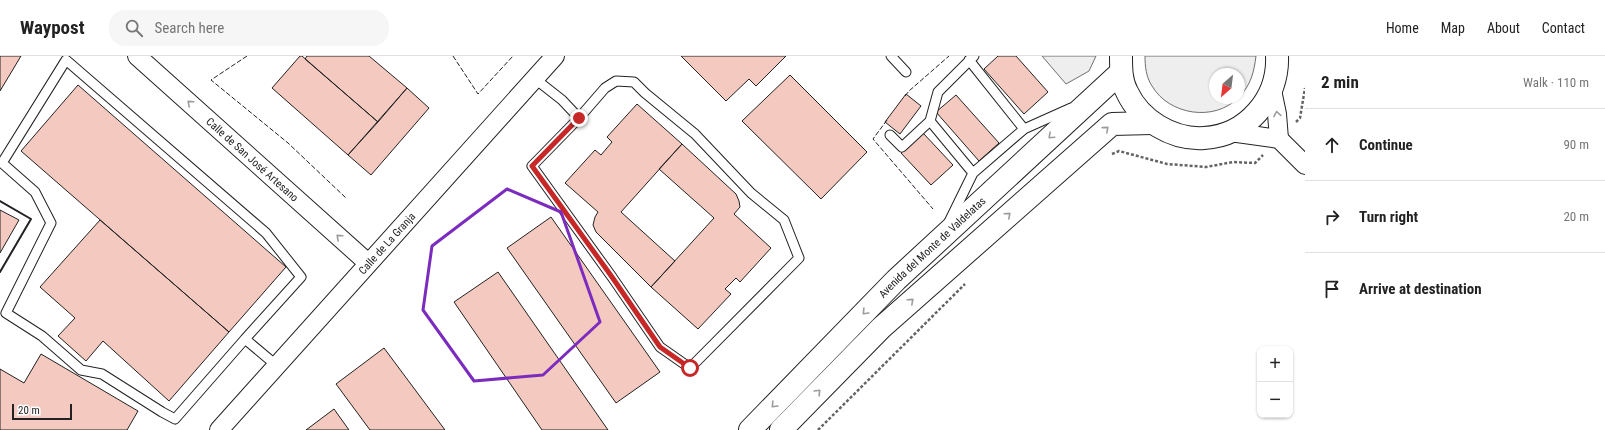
<!DOCTYPE html>
<html lang="en">
<head>
<meta charset="utf-8">
<style>
  body { margin:0; font-family:"Roboto Condensed",sans-serif; background:#f6f6f6; color:#222 }
  .controls { position:absolute; right:12px; bottom:12px; display:grid; overflow:hidden; border-radius:8px; box-shadow:0 1px 3px #0004 }
  .controls button { width:36px; height:36px; display:grid; place-items:center; padding:0; border:0; border-bottom:1px solid #e0e0e0; background:#fff; color:#222; font:20px sans-serif }
  .compass { position:absolute; left:1209px; top:12px; width:36px; height:36px; border-radius:50%; background:#fff; box-shadow:0 1px 3px #0004; rotate:208deg }
  .scale { position:absolute; left:12px; bottom:10px; width:60px; box-sizing:border-box; padding-left:4px; border:2px solid #222; border-top:0; font-size:11px; line-height:14px; white-space:nowrap; color:#222; -webkit-text-stroke:3px #fff; paint-order:stroke }
  .stop { position:absolute; width:12px; height:12px; margin:-9px; border:3px solid #c62828; border-radius:50%; background:#fff }
  .stop.end { background:#c62828; border-color:#fff; box-shadow:0 1px 4px #0008 }
  .list { margin:0; padding:0; list-style:none }
  h2 { display:flex; justify-content:space-between; align-items:center; height:52px; margin:0; padding:0 16px; font-size:17px }
  h2 small { font-size:13px; font-weight:400; color:#767676 }
  .list li { display:grid; grid-template-columns:26px 1fr auto; gap:12px; align-items:center; box-sizing:border-box; height:72px; padding:0 16px; border-top:1px solid #e0e0e0 }
  .list b { display:block; font-size:15px; white-space:nowrap }
  .list em { font-size:13px; font-style:normal; color:#767676 }
  .icon { flex:none; width:22px; height:22px; fill:none; stroke:currentColor; stroke-width:2; stroke-linecap:round; stroke-linejoin:round }
  .map { position:relative; flex:none; width:1305px; height:374px; overflow:hidden }
  header { display:flex; align-items:center; gap:24px; box-sizing:border-box; height:56px; padding:0 20px; background:#fff; border-bottom:1px solid #e0e0e0 }
  header strong { font-size:19px }
  nav { display:flex; gap:22px; margin-inline-start:auto; font-size:14px }
  .search { width:280px; height:36px; background:#f6f6f6; display:flex; align-items:center; gap:10px; box-sizing:border-box; padding:0 14px; border-radius:16px; color:#767676; font-size:15px }
  main { display:flex }
  aside { flex:1; background:#fff }
  .map>svg:first-child { display:block }
  .green { fill:#eee; stroke:#6f6f6f }
  .building { fill:#f3c9c0; stroke:#222 }
  .lines { fill:none; stroke-linecap:round; stroke-linejoin:round }
  .service-casing { stroke:#222; stroke-width:11 }
  .minor-casing { stroke:#222; stroke-width:20 }
  .tertiary-casing { stroke:#222; stroke-width:24 }
  .path { stroke:#646464; stroke-width:2.5; stroke-dasharray:3 2; stroke-linecap:butt }
  .service { stroke:#fff; stroke-width:9 }
  .minor { stroke:#fff; stroke-width:18 }
  .tertiary { stroke:#fff; stroke-width:22 }
  .fence { stroke:#222; stroke-width:1; stroke-dasharray:5 2; stroke-linecap:butt }
  .wall { stroke:#222; stroke-width:2 }
  .oneway { stroke:#9c9c9c }
  .route { stroke:#c62828; stroke-width:5 }
  .marked { fill:none; stroke:#7b2cbf; stroke-width:3; stroke-linejoin:round }
  .labels { text-anchor:middle; dominant-baseline:central; stroke-width:3; stroke-linejoin:round; paint-order:stroke }
  .street-label { font-size:11px; fill:#222; stroke:#fff }
</style>
</head>
<body>
<header>
<strong>Waypost</strong>
<div class="search"><svg class="icon" aria-label="search" viewBox="0 0 24 24"><circle cx="10" cy="10" r="6"/><path d="M15 15l6 6"/></svg>Search here</div>
<nav><a>Home</a><a>Map</a><a>About</a><a>Contact</a></nav>
</header>
<main>
<div class="map">
<svg width="1305" height="374" viewBox="0 0 1305 374">
  <rect width="100%" height="100%" fill="#fff"/>
  <path class="green" d="M1042 0H1096L1089 15 1066 28Z
    M1145 0H1256C1254 16 1251 29 1239 41V18H1215V42H1238C1214 66 1169 59 1152 30 1146 21 1145 10 1145 0Z"/>
  <path class="building" d="M0 0H21L0 35Z
    M300 0H302L378 66 348 99 272 32Z
    M307 0H369L407 32 378 66 305 3Z
    M681 0H786L756 30 749 23 726 45Z
    M998 0H1016L1048 36 1024 58 984 13Z
    M790 19 867 96 821 143 742 65Z
    M78 29 286 211 229 276 21 95Z
    M407 32 429 52 371 119 348 99Z
    M906 38 921 50 900 78 885 66Z
    M956 39 999 87 979 105 936 56Z
    M637 48 682 88 621 156 675 205 651 231 596 176 593 169 595 161 598 156 565 127 595 94 601 99 612 86 607 81Z
    M923 77 953 109 931 129 901 97Z
    M682 88 736 138 739 145 740 151 734 158 771 192 740 226 736 222 725 233 731 238 698 273 651 231 714 162 659 113Z
    M0 154 19 164 0 197Z
    M551 161 660 316 616 347 507 192Z
    M100 164 229 276 169 345 103 285 86 305 58 280 75 262 40 231Z
    M498 216 608 374H542L454 246Z
    M384 292 445 374H370L336 328Z
    M41 298 138 355 127 374H0V313L24 327Z
    M334 353 349 374H306Z"/>
  <g class="lines">
    <defs>
      <path id="service" d="M891 0 906 16
        M969 4 1024 73
        M534 22 562 44 579 62
        M616 25 634 26 645 37 695 78 751 137 784 164 799 202 690 312 660 291 612 221 532 110 579 62 605 32Z
        M890 79 902 91 930 65
        M973 117 930 65 938 36 974 0
        M949 166 973 117 1024 73 1071 52
        M245 283 301 221 266 177 66 4 2 107 35 136 51 167 6 257 42 280 81 314 102 318 162 356 175 363 245 283 276 309"/>
      <g id="minor">
        <path id="s1" d="M137 0 368 207"/>
        <path d="M1272 34 1277 58 1279 83"/>
        <path d="M1230 76 1279 83 1305 109"/>
        <path id="s2" d="M219 374 555 0"/>
      </g>
      <g id="tertiary">
        <path d="M1121 0C1121 12 1121 25 1127 36 1140 64 1172 84 1204 82 1247 80 1279 42 1277 0"/>
        <path id="s3" d="M750 374 896 224 1121 16"/>
        <path d="M781 374 881 272 1112 68 1152 67"/>
      </g>
    </defs>
    <use href="#service" class="service-casing"/>
    <use href="#minor" class="minor-casing"/>
    <use href="#tertiary" class="tertiary-casing"/>
    <path class="path" d="M1296 66 1300 62 1305 32
      M1112 98 1119 95 1167 108 1206 111 1233 106 1255 107 1263 99
      M818 374 965 228"/>
    <use href="#service" class="service"/>
    <use href="#minor" class="minor"/>
    <use href="#tertiary" class="tertiary"/>
    <path class="fence" d="M247 0 211 24 288 87 346 142
      M453 0 478 38 513 0
      M905 40 909 35 949 0
      M887 64 873 83 933 153"/>
    <path class="wall" d="M0 145 31 163 0 216"/>
  </g>
  <defs><path id="oneway-chevron" d="M-2-3.5L2.5 0L-2 3.5" fill="none" stroke-width="1.6" stroke-linecap="round" stroke-linejoin="round"/></defs>
  <g class="oneway">
    <use href="#oneway-chevron" transform="translate(190 47) rotate(-138)"/>
    <use href="#oneway-chevron" transform="translate(1277 58) rotate(-99)"/>
    <use href="#oneway-chevron" transform="translate(1106 73) rotate(-41)"/>
    <use href="#oneway-chevron" transform="translate(1051 80) rotate(137)"/>
    <use href="#oneway-chevron" transform="translate(1008 159) rotate(-42)"/>
    <use href="#oneway-chevron" transform="translate(339 181) rotate(-138)"/>
    <use href="#oneway-chevron" transform="translate(911 245) rotate(-42)"/>
    <use href="#oneway-chevron" transform="translate(865 256) rotate(134)"/>
    <use href="#oneway-chevron" transform="translate(818 336) rotate(-46)"/>
    <use href="#oneway-chevron" transform="translate(774 349) rotate(134)"/>
  </g>
  <g class="lines">
    <path class="route" d="M579 62 532 110 612 221 660 291 690 312"/>
  </g>
  <path class="marked" d="M507 133 561 156 600 266 543 319 474 325 423 254 432 190Z"/>
  <g class="labels">
    <g class="street-label">
      <text stroke="none"><textPath href="#s1" startOffset="155">Calle de San José Artesano</textPath></text>
      <text stroke="none"><textPath href="#s2" startOffset="251">Calle de La Granja</textPath></text>
      <text stroke="none"><textPath href="#s3" startOffset="258">Avenida del Monte de Valdelatas</textPath></text>
    </g>
  </g>
</svg>
<div class="controls">
<button>+</button>
<button>−</button>
</div>
<svg class="compass" viewBox="-18 -18 36 36"><path d="M0-13l5 13h-10z" fill="#e53935"/><path d="M0 13l5-13h-10z" fill="#767676"/></svg>
<div class="scale">20 m</div>
<div class="stop" style="left:690px;top:312px"></div>
<div class="stop end" style="left:579px;top:62px"></div>
</div>
<aside>
<h2>2 min<small>Walk · 110 m</small></h2>
<ul class="list">
<li><svg class="icon" aria-label="ahead" viewBox="0 0 24 24"><path d="M12 20V5M6 11l6-6 6 6"/></svg><div><b>Continue</b></div><em>90 m</em></li>
<li><svg class="icon" aria-label="right" viewBox="0 0 24 24"><path d="M7 20v-9h11M14 6l5 5-5 5"/></svg><div><b>Turn right</b></div><em>20 m</em></li>
<li><svg class="icon" aria-label="arrive" viewBox="0 0 24 24"><path d="M6 21V4h12l-3 4 3 4H6"/></svg><div><b>Arrive at destination</b></div></li>
</ul>
</aside>
</main>
</body>
</html>
